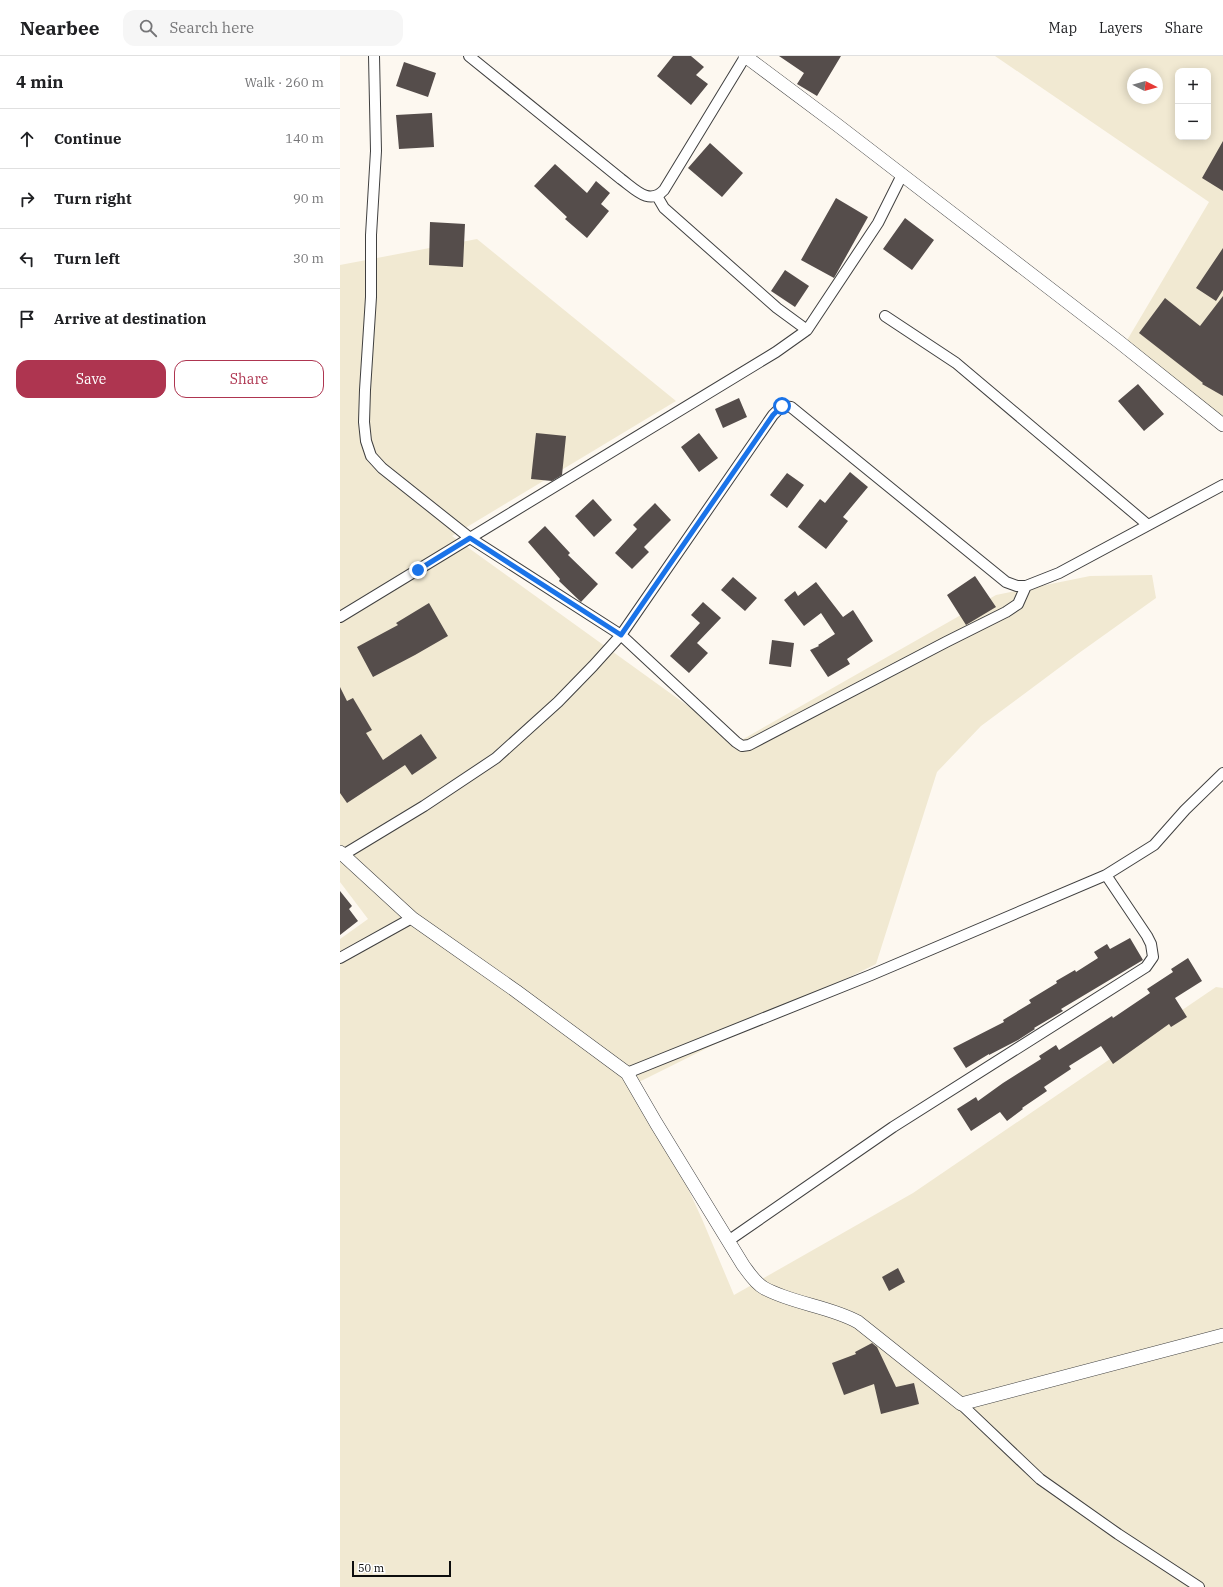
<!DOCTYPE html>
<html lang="en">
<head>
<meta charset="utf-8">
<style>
  body { margin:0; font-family:"IBM Plex Serif",serif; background:#f6f6f6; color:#202124 }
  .controls { position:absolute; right:12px; top:12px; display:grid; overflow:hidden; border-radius:8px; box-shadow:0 2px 10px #0003 }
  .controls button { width:36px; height:36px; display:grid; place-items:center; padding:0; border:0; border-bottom:1px solid #e0e0e0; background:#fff; color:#202124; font:20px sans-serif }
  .compass { position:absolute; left:787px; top:12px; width:36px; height:36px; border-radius:50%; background:#fff; box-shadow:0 2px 10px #0003; rotate:96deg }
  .scale { position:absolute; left:12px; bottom:10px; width:99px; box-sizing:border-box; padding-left:4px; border:2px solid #0d0d0d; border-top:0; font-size:11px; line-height:14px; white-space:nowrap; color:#0d0d0d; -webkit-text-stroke:3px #fff; paint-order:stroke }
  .stop { position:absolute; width:12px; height:12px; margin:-9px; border:3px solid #1a73e8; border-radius:50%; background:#fff }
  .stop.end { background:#1a73e8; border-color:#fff; box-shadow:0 1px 4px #0008 }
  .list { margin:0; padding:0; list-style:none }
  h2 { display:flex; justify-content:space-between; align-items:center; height:52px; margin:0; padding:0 16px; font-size:17px }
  h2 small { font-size:13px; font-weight:400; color:#757577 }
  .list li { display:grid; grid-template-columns:26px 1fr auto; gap:12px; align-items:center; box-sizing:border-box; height:60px; padding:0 16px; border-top:1px solid #e0e0e0 }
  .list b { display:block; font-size:15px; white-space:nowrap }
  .list em { font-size:13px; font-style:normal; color:#757577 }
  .actions { display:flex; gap:8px; padding:12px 16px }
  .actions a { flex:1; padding:9px 0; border:1px solid #ae3550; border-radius:12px; text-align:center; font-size:14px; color:#ae3550 }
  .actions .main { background:#ae3550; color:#fff }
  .icon { flex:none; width:22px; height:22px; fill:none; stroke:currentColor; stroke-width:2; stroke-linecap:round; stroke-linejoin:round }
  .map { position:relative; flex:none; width:883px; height:1531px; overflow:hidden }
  header { display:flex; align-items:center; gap:24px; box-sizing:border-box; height:56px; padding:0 20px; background:#fff; border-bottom:1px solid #e0e0e0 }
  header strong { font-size:19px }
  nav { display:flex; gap:22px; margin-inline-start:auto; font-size:14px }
  .search { width:280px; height:36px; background:#f6f6f6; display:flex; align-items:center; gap:10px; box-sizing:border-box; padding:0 14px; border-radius:12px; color:#757577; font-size:15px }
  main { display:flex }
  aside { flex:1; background:#fff }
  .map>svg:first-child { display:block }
  .farmland { fill:#f1e9d2; fill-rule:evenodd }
  .building { fill:#554d4b }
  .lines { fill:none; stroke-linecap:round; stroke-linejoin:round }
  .minor-casing { stroke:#404040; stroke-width:12 }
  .tertiary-casing { stroke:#404040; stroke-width:14 }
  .minor { stroke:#fff; stroke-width:10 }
  .tertiary { stroke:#fff; stroke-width:13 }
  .route { stroke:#1a73e8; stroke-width:5 }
</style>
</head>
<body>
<header>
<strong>Nearbee</strong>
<div class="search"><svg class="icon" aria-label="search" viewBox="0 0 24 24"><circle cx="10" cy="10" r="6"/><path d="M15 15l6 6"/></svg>Search here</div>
<nav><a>Map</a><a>Layers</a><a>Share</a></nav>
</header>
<main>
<aside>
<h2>4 min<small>Walk · 260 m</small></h2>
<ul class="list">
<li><svg class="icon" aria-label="ahead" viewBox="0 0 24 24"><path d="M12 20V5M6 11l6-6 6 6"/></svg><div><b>Continue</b></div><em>140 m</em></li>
<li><svg class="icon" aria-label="right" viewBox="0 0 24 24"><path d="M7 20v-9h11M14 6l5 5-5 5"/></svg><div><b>Turn right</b></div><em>90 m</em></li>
<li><svg class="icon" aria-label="left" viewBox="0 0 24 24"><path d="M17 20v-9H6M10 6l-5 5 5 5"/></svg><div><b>Turn left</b></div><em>30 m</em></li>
<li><svg class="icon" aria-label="arrive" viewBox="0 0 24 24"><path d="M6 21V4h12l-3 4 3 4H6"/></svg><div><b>Arrive at destination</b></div></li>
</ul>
<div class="actions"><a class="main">Save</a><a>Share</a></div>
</aside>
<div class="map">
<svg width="883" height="1531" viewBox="0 0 883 1531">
  <rect width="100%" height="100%" fill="#fdf8f0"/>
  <path class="farmland" d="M655 0H883V371L786 286 869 146ZM838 15H868V81H838ZM793 18H817V42H793Z
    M137 183 336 345 112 480 398 686 656 539 750 520 812 519 816 542 739 597 641 670 597 716 536 908 299 1026 362 1163 394 1239 573 1137 876 931 883 932V1531H0V883L28 863 0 826V209Z"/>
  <path class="building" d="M333 0H351L364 11 356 19 368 28 351 49 317 20Z
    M439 0H501L477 40 457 28 464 17Z
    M64 6 96 17 88 41 56 30Z
    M92 57 94 91 59 93 56 59Z
    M883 85V135L862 122Z
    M370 87 403 117 382 141 348 112Z
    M215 108 247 137 256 125 270 137 261 148 269 155 247 182 225 163 227 161 194 130Z
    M496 142 528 161 494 222 461 204Z
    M565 162 594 184 572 214 543 193Z
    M90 166 125 168 123 211 89 209Z
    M883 192V234L876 245 856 232Z
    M445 214 469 230 455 251 431 235Z
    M883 240V340L862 328 863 327 799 277 825 242 860 270Z
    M798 328 824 358 804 375 778 345Z
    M399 342 407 361 383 372 375 353Z
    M196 377 226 380 222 419 212 425 191 423Z
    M359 377 378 402 359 416 341 391Z
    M510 416 528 431 503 461 508 465 486 493 458 471 480 443 485 447Z
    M447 417 464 429 447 452 430 439Z
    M253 443 272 464 254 481 235 460Z
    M315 447 331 464 304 491 309 496 292 513 275 497 297 473 293 469Z
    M205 470 230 497 228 499 258 528 241 546 219 525 220 523 188 486Z
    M635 520 656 551 626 569 607 539Z
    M393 521 417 542 405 555 381 534Z
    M476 526 503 561 513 554 533 585 507 603 510 608 488 621 470 594 479 590 478 589 495 578 481 557 464 570 444 544 455 535 458 540Z
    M363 546 381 562 357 587 368 597 349 617 330 600 360 567 351 559Z
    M89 547 108 580 75 599 33 621 17 591 58 569 56 567Z
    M432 584 454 587 451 611 429 608Z
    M0 631 7 645 13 642 32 674 26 677 43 704 81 678 97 702 72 719 65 709 7 747 0 737Z
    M0 835 12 850 9 853 18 865 0 879Z
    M790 882 803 904 721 953 723 955 694 972 695 973 678 984 649 999V998L626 1012 613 992 664 966 663 964 691 947 689 944 717 927 716 925 735 914 736 916 758 902 754 896 767 888 770 893Z
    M848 902 862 925 835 942 847 961 831 971 829 968 773 1008 761 990 729 1010 731 1013 704 1031 707 1035 682 1052 683 1053 667 1065 660 1056 631 1075 617 1053 636 1041 638 1045 663 1027 701 1003 699 1000 716 989 719 994 772 960 773 962 810 937 807 933 833 916 831 913Z
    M558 1212 565 1226 549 1235 542 1221Z
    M532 1287 537 1291 556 1331 574 1327 579 1348 541 1358 534 1328 504 1339 492 1307 516 1298 515 1296Z"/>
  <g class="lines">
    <defs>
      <path id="minor" d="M34 0 36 95 31 179V241L25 334 24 366 26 385 31 400 42 412 130 482 281 579 433 359 442 350 451 351 666 526 677 530H686L719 517 883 429
        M129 0 281 123C295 133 309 150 324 134L405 1
        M317 140 324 152 437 252 467 274
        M545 260 616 307 808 469
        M0 561 436 296 467 274 538 167 562 119
        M3 799 84 750 156 702 218 646 253 610 281 579 396 686 402 690 409 689 606 586 666 556 678 548 686 530
        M0 902 72 862
        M287 1017 531 919 766 819 814 789 845 754 883 717
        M388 1185 553 1071 806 911 813 901 811 888 807 880 766 819
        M621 1348 700 1423 778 1478 859 1531"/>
      <path id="tertiary" d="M405 0 496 68 778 285 883 369
        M0 796 72 862 176 935 287 1017 316 1067 403 1209C409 1217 415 1227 424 1232 453 1248 489 1250 518 1266L621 1348 883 1279"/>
    </defs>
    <use href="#minor" class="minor-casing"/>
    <use href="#tertiary" class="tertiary-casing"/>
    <use href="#minor" class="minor"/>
    <use href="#tertiary" class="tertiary"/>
  </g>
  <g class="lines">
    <path class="route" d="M78 514 130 482 281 579 433 359 442 350"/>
  </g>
</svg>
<div class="controls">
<button>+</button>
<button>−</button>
</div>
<svg class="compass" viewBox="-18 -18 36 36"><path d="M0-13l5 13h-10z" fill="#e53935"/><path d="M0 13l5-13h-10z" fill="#757577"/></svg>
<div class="scale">50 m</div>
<div class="stop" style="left:442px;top:350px"></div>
<div class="stop end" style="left:78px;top:514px"></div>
</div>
</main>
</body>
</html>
